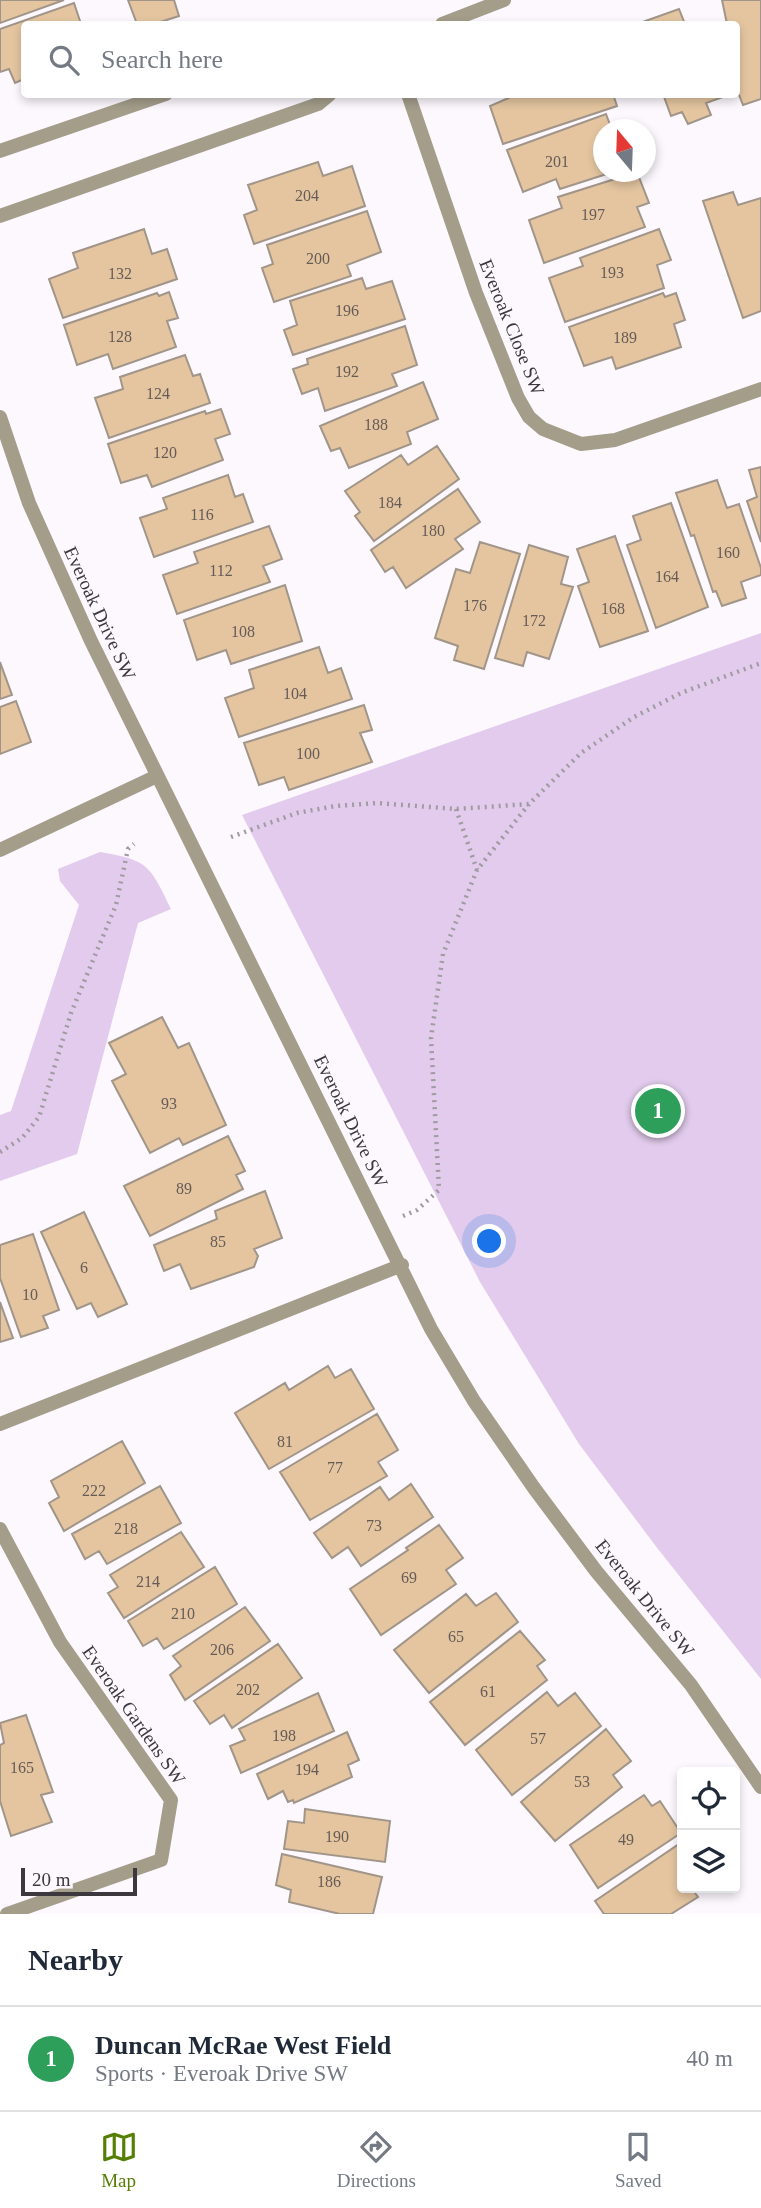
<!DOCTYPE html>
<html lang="en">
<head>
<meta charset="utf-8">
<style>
  body { margin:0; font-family:"Times New Roman",serif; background:#f2f2f3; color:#1f2937 }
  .controls { position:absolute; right:21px; bottom:21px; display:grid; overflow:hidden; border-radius:7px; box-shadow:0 4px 10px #0003 }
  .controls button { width:63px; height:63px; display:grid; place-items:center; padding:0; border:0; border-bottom:2px solid #e0e1e3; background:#fff; color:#1f2937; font:35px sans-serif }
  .compass { position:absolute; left:593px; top:119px; width:63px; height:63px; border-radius:50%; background:#fff; box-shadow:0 4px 10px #0003; rotate:341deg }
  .scale { position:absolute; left:21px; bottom:18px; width:116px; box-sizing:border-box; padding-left:7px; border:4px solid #3c383e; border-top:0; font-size:19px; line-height:24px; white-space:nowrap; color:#3c383e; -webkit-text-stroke:5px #fcf8fe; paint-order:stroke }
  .you { position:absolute; left:490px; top:1242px; width:24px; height:24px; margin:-18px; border:5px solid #fff; border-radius:50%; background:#1a73e8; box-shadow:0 0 0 10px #1a73e833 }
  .badge { display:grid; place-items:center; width:46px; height:46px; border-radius:50%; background:#557f03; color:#fff; font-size:23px; font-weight:700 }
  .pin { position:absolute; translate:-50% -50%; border:4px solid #fff; box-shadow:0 2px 7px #0006 }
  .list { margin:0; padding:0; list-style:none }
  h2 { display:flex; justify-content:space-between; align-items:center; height:91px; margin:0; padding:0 28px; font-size:30px }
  h2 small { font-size:23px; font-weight:400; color:#747a83 }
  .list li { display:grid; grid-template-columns:46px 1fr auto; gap:21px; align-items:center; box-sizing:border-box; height:105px; padding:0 28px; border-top:2px solid #e0e1e3 }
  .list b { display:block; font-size:26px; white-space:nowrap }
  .list p { margin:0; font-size:23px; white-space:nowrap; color:#747a83 }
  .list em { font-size:23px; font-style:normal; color:#747a83 }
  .icon { flex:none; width:38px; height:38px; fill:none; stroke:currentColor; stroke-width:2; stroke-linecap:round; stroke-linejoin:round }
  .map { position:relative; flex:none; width:761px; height:1914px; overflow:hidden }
  .search { position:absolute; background:#fff; box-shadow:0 4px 10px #0003; left:21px; right:21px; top:21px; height:77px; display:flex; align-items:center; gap:18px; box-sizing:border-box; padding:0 24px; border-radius:7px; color:#747a83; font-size:26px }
  .sheet { height:196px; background:#fff }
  nav { display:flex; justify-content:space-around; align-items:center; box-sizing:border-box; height:98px; border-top:2px solid #e0e1e3; background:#fff; font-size:19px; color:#747a83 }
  nav a { display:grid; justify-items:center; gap:4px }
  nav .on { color:#557f03 }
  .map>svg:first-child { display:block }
  .green { fill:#e2cbec }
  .building { fill:#e4c5a0; stroke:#a09588; stroke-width:2 }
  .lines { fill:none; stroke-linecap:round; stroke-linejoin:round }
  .path { stroke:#9f9ba1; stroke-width:4.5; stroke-dasharray:2 5; stroke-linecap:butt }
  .minor { stroke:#a39d8a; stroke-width:14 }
  .labels { text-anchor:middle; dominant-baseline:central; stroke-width:7; stroke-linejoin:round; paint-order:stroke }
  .number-label { font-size:16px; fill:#665b56 }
  .street-label { font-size:19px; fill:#3c383e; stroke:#fcf8fe }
</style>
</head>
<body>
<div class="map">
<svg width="761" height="1914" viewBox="0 0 761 1914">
  <rect width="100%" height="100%" fill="#fcf8fe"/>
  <path class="green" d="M761 633V1679L658 1549 579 1444 480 1282 242 815Z
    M100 852C148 860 150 865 171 909L138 923 77 1154 0 1181V1115L11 1111 79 905 60 881 58 869Z"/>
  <path class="building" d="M0 0H64L0 23Z
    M128 0H174L179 16 154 24H137Z
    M722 0H761V99L743 105 736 87V24H727Z
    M74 3 81 24H24V79L15 83 9 69 0 72V29Z
    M679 9 685 24H637Z
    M518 94H613L617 106 503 144 490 106Z
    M663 94H731L706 103 711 115 688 124 682 112 671 116Z
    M606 114 612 130H604V172H613L560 189 556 179 523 192 507 150Z
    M318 162 323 176 352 166 365 206 254 244 244 215 257 210 248 185Z
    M637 172 649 203 637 207 645 227 544 263 529 220 562 208 558 197Z
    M733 192 738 205 761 198V311L743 318 703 201Z
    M367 211 381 252 347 265 351 276 274 302 262 268 273 264 267 245Z
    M144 229 152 254 167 249 177 279 63 318 49 279 78 268 73 253Z
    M659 229 671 260 657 265 664 288 565 322 549 278 583 266 580 258Z
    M362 278 366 289 392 281 405 319 293 355 284 330 297 325 290 301Z
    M169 292 178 318 167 321 176 347 113 369 108 354 77 365 64 325 157 293 159 296Z
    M663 293 665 297 676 293 685 320 674 324 681 347 616 369 612 357 584 366 569 327Z
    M405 326 417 365 392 374 397 386 325 411 318 388 302 394 293 369 308 364 307 359Z
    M185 355 193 376 200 374 210 403 109 438 95 398 123 389 120 377Z
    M423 382 438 419 407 432 411 444 349 468 340 448 331 451 320 426Z
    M221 409 230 434 215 439 223 460 152 487 147 475 121 483 108 444 205 411 206 414Z
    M437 446 459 479 374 541 355 516 360 512 345 491 401 455 408 465Z
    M761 467V542L747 501 757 497 749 470Z
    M228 475 235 497 243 494 253 522 154 557 140 518 167 509 163 498Z
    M717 480 727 508 739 504 761 568V575L741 582 746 598 722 606 716 591 713 592 694 535 691 536 676 493Z
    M458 489 480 522 455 539 463 549 406 588 393 567 385 572 371 550Z
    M671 503 708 607 656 628 627 545 641 540 633 516Z
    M269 526 282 559 263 566 270 582 177 614 163 575 198 563 194 552Z
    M615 536 648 631 600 647 578 586 589 582 577 549Z
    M480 542 520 554 484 669 454 660 458 646 435 638 456 569 470 573Z
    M529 545 568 557 561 584 573 587 549 659 527 652 523 666 495 658Z
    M285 585 302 641 231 664 226 650 197 660 184 620Z
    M319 647 328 673 341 668 352 699 239 737 225 698 254 688 249 670Z
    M0 662 12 695 0 699Z
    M16 701 31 742 0 754V707Z
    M364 705 372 730 360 733 372 762 289 790 284 777 259 785 244 743Z
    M162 1017 178 1048 189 1043 226 1125 183 1145 179 1138 150 1153 112 1081 126 1074 109 1043Z
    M228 1136 245 1171 236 1175 243 1189 150 1236 124 1186Z
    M265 1191 282 1238 254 1249 258 1256 254 1267 191 1289 180 1264 164 1271 154 1245 217 1219 215 1211Z
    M84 1212 127 1304 98 1317 91 1303 77 1309 41 1232Z
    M33 1234 59 1310 43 1316 48 1328 21 1337 0 1278V1245Z
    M0 1302 13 1338 0 1342Z
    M328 1366 335 1378 351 1369 374 1409 269 1469 235 1413 285 1383 289 1390Z
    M377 1414 398 1450 378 1462 387 1476 310 1520 280 1472Z
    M122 1441 145 1483 64 1531 49 1503 59 1497 51 1481Z
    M411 1484 433 1517 361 1566 348 1547 332 1558 314 1533 380 1487 389 1500Z
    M160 1486 181 1523 107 1564 99 1551 85 1559 72 1534Z
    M439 1525 463 1558 446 1570 456 1584 381 1635 350 1589 408 1550 406 1548Z
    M181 1532 204 1567 124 1618 108 1593 118 1587 110 1575Z
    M215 1567 237 1604 164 1649 157 1638 143 1646 128 1621Z
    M496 1593 518 1622 429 1693 394 1650 466 1594 476 1606Z
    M245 1607 270 1641 185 1700 170 1675 181 1666 173 1656Z
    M520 1631 545 1660 537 1666 547 1680 465 1745 430 1702Z
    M278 1644 302 1678 232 1728 224 1715 210 1724 194 1701Z
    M547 1692 558 1706 575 1693 601 1726 512 1795 476 1750Z
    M318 1693 334 1731 241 1773 230 1746 245 1740 239 1729Z
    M26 1715 53 1792 41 1795 52 1822 11 1836 0 1801V1745L4 1743 0 1723Z
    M606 1729 631 1761 613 1775 622 1787 555 1841 521 1802Z
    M347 1732 359 1760 348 1765 352 1777 294 1803 293 1800 288 1802 283 1791 268 1799 257 1774Z
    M644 1795 652 1806 660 1801 681 1833 598 1888 570 1845Z
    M305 1809 390 1821 385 1862 284 1849 288 1821 304 1823Z
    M682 1842V1888H691L698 1897 671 1914H604L595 1901Z
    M282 1854 382 1877 373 1914H340L289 1902 291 1890 276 1885Z"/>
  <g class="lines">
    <path class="path" d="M456 809 477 870
      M231 837 297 813 335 806 377 803 456 809 529 804 581 753 634 717 681 693 761 663
      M0 1152 22 1138 39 1117 71 1013 116 905 128 849 134 844
      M403 1216 417 1210 439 1190 431 1038 443 954 477 870 529 804"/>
    <path class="minor" d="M442 24 504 0
      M408 94 476 293 518 398 529 417 543 429 581 444 615 440 761 389
      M0 151 166 94
      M0 216 318 104 330 94
      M0 417 29 503 91 641 431 1329 474 1401 534 1488 596 1571 691 1685 761 1787
      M0 850 157 776
      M0 1424 402 1265
      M0 1529 60 1642 171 1800 161 1860 7 1914"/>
  </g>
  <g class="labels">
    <g class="number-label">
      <text x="557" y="161">201</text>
      <text x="307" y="195">204</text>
      <text x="593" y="214">197</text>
      <text x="318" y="258">200</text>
      <text x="612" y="272">193</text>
      <text x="120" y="273">132</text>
      <text x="347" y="310">196</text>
      <text x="120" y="336">128</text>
      <text x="625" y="337">189</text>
      <text x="347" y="371">192</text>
      <text x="158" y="393">124</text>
      <text x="376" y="424">188</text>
      <text x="165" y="452">120</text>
      <text x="390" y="502">184</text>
      <text x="202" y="514">116</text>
      <text x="433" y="530">180</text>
      <text x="728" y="552">160</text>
      <text x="221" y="570">112</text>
      <text x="667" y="576">164</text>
      <text x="475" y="605">176</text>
      <text x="613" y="608">168</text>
      <text x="534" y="620">172</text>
      <text x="243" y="631">108</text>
      <text x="295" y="693">104</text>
      <text x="308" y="753">100</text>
      <text x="169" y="1103">93</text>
      <text x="184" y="1188">89</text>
      <text x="218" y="1241">85</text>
      <text x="84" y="1267">6</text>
      <text x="30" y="1294">10</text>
      <text x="285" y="1441">81</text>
      <text x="335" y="1467">77</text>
      <text x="94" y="1490">222</text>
      <text x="374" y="1525">73</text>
      <text x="126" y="1528">218</text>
      <text x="409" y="1577">69</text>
      <text x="148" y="1581">214</text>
      <text x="183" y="1613">210</text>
      <text x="456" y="1636">65</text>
      <text x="222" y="1649">206</text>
      <text x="248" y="1689">202</text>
      <text x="488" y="1691">61</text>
      <text x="284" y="1735">198</text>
      <text x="538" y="1738">57</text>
      <text x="22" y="1767">165</text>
      <text x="307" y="1769">194</text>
      <text x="582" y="1781">53</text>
      <text x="337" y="1836">190</text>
      <text x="626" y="1839">49</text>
      <text x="329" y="1881">186</text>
    </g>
    <g class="street-label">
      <text transform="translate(512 327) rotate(68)">Everoak Close SW</text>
      <text transform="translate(100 613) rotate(65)">Everoak Drive SW</text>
      <text transform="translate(351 1121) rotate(64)">Everoak Drive SW</text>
      <text transform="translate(645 1598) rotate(51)">Everoak Drive SW</text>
      <text transform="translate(134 1715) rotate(55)">Everoak Gardens SW</text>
    </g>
  </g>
</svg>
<div class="controls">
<button><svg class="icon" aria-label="locate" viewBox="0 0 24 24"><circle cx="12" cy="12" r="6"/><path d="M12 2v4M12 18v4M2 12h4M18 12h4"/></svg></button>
<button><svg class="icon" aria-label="layers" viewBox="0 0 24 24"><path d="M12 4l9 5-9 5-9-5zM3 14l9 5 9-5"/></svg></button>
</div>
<svg class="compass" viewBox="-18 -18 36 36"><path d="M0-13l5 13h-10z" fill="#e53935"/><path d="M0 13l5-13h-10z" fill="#747a83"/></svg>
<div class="scale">20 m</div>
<div class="you"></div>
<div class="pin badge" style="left:658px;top:1111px;background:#2e9e5b">1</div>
<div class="search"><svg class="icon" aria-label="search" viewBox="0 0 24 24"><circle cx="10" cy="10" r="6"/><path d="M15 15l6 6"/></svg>Search here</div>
</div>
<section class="sheet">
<h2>Nearby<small></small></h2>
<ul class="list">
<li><span class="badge" style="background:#2e9e5b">1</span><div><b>Duncan McRae West Field</b><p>Sports · Everoak Drive SW</p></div><em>40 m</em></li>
</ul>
</section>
<nav>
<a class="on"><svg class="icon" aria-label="map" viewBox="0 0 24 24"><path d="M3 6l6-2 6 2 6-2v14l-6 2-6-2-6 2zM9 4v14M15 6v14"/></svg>Map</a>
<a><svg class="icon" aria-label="directions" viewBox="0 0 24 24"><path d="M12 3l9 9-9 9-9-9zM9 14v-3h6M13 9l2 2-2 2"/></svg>Directions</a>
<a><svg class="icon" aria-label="saved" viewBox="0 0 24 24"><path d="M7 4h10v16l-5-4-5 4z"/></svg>Saved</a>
</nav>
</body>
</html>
